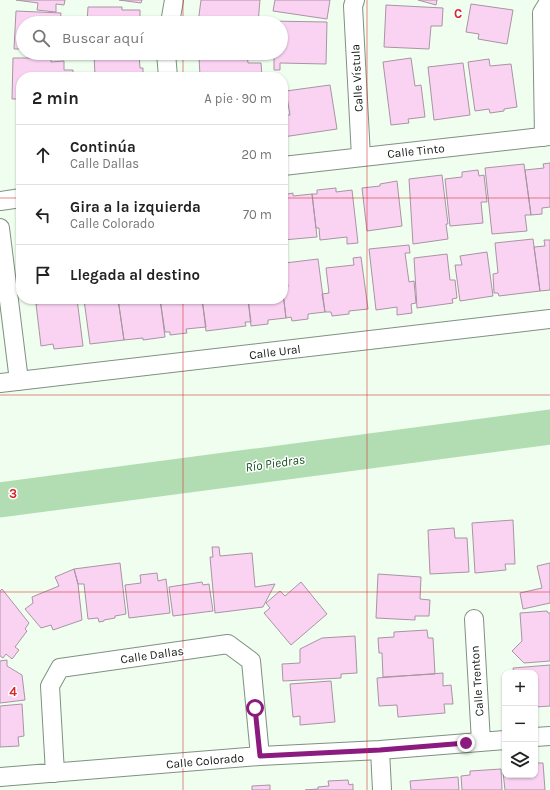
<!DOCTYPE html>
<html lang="es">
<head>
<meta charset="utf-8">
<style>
  body { margin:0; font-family:Karla,sans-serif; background:#f2f2f2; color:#222 }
  .controls { position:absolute; right:12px; bottom:12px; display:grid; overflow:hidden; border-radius:8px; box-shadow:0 1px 3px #0004 }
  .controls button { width:36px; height:36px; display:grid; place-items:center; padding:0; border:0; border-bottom:1px solid #e0e0e0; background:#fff; color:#222; font:20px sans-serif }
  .stop { position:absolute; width:12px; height:12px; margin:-9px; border:3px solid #8b1b7e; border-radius:50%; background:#fff }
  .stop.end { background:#8b1b7e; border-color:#fff; box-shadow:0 1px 4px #0008 }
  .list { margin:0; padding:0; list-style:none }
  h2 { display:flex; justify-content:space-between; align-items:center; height:52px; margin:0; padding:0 16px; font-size:17px }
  h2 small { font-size:13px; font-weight:400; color:#767676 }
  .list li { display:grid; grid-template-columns:26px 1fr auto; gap:12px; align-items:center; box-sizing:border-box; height:60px; padding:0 16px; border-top:1px solid #e0e0e0 }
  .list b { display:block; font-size:15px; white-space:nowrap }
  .list p { margin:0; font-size:13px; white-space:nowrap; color:#767676 }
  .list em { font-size:13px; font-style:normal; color:#767676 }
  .icon { flex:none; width:22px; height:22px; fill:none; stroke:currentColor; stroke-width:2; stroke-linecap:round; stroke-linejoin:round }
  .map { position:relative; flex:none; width:550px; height:790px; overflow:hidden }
  .search { position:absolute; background:#fff; box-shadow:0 1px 3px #0004; left:16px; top:16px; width:272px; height:44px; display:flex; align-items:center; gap:10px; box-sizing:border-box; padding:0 14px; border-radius:22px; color:#767676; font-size:15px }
  .panel { position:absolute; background:#fff; box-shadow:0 1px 3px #0004; left:16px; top:72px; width:272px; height:232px; border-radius:16px }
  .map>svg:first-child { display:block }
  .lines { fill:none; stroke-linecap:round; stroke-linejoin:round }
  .river { stroke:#b2ddb3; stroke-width:35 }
  .building { fill:#fad3f2; stroke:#a994a4 }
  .street-casing { stroke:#7f9180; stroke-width:20 }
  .street { stroke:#fff; stroke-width:18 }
  .route { stroke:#8b1b7e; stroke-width:5 }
  .grid { fill:none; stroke:#d62828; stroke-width:1; stroke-opacity:0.55 }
  .labels { text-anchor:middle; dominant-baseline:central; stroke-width:3; stroke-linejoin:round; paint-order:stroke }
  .street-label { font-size:12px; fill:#131a13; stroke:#fff }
  .water-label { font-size:13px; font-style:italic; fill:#16531f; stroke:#fff }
  .grid-label { font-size:13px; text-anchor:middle; font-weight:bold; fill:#d62828; stroke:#fff; stroke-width:3; stroke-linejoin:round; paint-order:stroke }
</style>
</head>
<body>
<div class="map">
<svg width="550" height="790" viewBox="0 0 550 790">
  <rect width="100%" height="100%" fill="#effeef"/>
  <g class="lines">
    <path class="river" d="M0 500 550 427"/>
  </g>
  <path class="building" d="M16 0H65L64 5 56 4V12L37 10 38 3Z
    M119 0H142L141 3Z
    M201 0H260L258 23H198Z
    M275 0H330L327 19 273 11Z
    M418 0H437L436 5Z
    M471 4 513 10 507 44 478 39 479 34 466 32Z
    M386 5 443 8 442 26H431L429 49 384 47Z
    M88 7H122V10H140V23H87Z
    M16 11 61 13 60 23H23V49H14Z
    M267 21 327 22 326 64 280 63V70H274V53H281V23H267Z
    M94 53H139L140 68H143V77H95Z
    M195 53H247L248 63H261L262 76 200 77 199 56H195Z
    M13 58H51V62L64 61V70H73V77H21V99H12Z
    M411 58 415 86 421 85 425 117 408 119 409 123 391 125 383 62Z
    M489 59 490 66 511 64 517 107 504 109V111L490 113 489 109 475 111 468 62Z
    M463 63 470 115 434 120 428 67Z
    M330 85 337 129 283 137V95L286 115H290L286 91Z
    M19 121H21V145Z
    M550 163V207L542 208V214L531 215 525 170 544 168 543 164Z
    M524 164 531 215H525L527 231 492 234 485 168Z
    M478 170 479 176 484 175 487 202H481L483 223 450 226 445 179 462 177V172Z
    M442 175 448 224H446L448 239 413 244 409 179Z
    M397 181 402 226 367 231 362 188 380 186V184Z
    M336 188V192L352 190 358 243 347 244V237L320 240 319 228H316L312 194H317V190Z
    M293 193V196L312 194 317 237 283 240V195Z
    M533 239 540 291 499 296 498 293H494L493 274 498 273 495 243Z
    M544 240H550V290L540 291 534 247 545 246Z
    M409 245 410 253H405L409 282 414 281 416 303 411 304 412 313 397 315V307L376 310 369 249Z
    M487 252 493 296 460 301 455 265H462L460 256Z
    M447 254 450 280H455L457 298 452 299 453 303 417 308 414 258Z
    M361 257 368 309 349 311V314L332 316 331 312H325L322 294 329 293 326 268 354 265 353 258Z
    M318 259 325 312 308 314V319L292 321 291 317 286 318 283 293V287H288L285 263Z
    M283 293 286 318 268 320V324L251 326 248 299H283Z
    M48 299H67V300L77 299 83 346 54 349 53 344 41 346 36 304 49 302Z
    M93 299H118L124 340 90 344 84 300Z
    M118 299H160L165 337 143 340V338L124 340Z
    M160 299H202L206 327 186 329 187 333 170 335V332H165Z
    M202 299H248L251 322H245L246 326 206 331Z
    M513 520 515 564H505L506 570 475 573 472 523Z
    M454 528 455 538H467L469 572 430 574 428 530Z
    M212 547H219L220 556 252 553 255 587 275 584 263 607 215 613 210 557H213Z
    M120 563 126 614 115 616V618L104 620V621L99 622 98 618 88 619 84 584H78L74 569Z
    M550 563V603L523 609 520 593 542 588 537 566Z
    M74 569 78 584 82 620 53 630 51 625 41 628 25 609 33 603 32 597 59 586 55 577Z
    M157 573 158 581 166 579 170 613 129 618 125 585 141 583 140 575Z
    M378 574 421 577 420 599 430 600 429 616H415V620L376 618Z
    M202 582 203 585 209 584 213 611 173 616 169 587Z
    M301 582 327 614 291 645 264 613 270 608 266 603 280 591 285 596Z
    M2 589 29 623 25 629 27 631 15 647 19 650 12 659 6 654 3 658 0 656V591Z
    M547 611 548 613H550V661L524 663 512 651 522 641 520 613Z
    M427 630 428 638H433L435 674 383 677 382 653H379L378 638 394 637V632Z
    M355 636 357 673 341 674V678L283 681 282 664 300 663V649L322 638Z
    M7 660V666L22 675 25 700 0 703V661Z
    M550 665V706L535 707V673H514L513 668Z
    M443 673V686L451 685 453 704H444L445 713 398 717 397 705 379 706 377 678Z
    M331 681 335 722 300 725V716L293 717 290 684Z
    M22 704 24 736 18 737 19 746 0 747V706Z
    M535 763H543L545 790H505L503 772H505V775H535Z
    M501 769 502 790H462L461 776 470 775V771Z
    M458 777 459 790H411L410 781Z
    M348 780 349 785 353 784V790H305L318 789V787L329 786 328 781Z
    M270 785V790H252V786Z"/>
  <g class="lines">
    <defs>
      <path id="street" d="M355 0 353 6 361 157
        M170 23 174 0
        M166 53 168 77
        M544 137 542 13 550 0
        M283 166 550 136
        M0 201 21 198
        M0 228 19 381
        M0 383 550 319
        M474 619 481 742
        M535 737 550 736
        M380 750 382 790
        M55 773 50 686 60 668 228 644 251 661 260 756
        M0 777 260 756 380 750 505 740"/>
    </defs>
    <use href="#street" class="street-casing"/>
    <use href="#street" class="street"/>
  </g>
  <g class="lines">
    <path class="route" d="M255 708 260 756 380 750 466 743"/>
  </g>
  <path class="grid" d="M183 0V23M367 0V790M183 53V77M0 198H21M283 198H550M183 299V790M0 395H550M0 592H550"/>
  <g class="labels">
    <g class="street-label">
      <text transform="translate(357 78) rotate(-93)">Calle Vístula</text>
      <text transform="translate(416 151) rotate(-6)">Calle Tinto</text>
      <text transform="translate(275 352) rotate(-7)">Calle Ural</text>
      <text transform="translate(152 655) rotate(-8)">Calle Dallas</text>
      <text transform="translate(477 681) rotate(-94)">Calle Trenton</text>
      <text transform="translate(205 761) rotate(-5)">Calle Colorado</text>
    </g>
    <g class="water-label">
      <text transform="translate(275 463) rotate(-8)">Río Piedras</text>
    </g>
  </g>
  <g class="grid-label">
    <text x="458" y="18">C</text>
    <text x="13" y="498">3</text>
    <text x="13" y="696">4</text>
  </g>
</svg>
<div class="controls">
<button>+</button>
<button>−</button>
<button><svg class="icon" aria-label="layers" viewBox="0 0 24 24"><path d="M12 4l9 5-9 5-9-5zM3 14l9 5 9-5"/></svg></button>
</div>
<div class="stop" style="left:255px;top:708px"></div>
<div class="stop end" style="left:466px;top:743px"></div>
<div class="search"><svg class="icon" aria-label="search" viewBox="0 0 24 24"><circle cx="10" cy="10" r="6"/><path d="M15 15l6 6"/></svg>Buscar aquí</div>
<section class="panel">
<h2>2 min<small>A pie · 90 m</small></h2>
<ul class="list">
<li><svg class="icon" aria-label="ahead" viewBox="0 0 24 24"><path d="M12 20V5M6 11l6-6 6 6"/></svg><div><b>Continúa</b><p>Calle Dallas</p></div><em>20 m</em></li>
<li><svg class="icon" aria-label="left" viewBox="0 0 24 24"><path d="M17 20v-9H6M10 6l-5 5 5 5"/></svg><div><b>Gira a la izquierda</b><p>Calle Colorado</p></div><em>70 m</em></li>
<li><svg class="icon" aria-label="arrive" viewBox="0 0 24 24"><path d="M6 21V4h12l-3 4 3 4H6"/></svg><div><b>Llegada al destino</b></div></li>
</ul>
</section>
</div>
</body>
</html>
